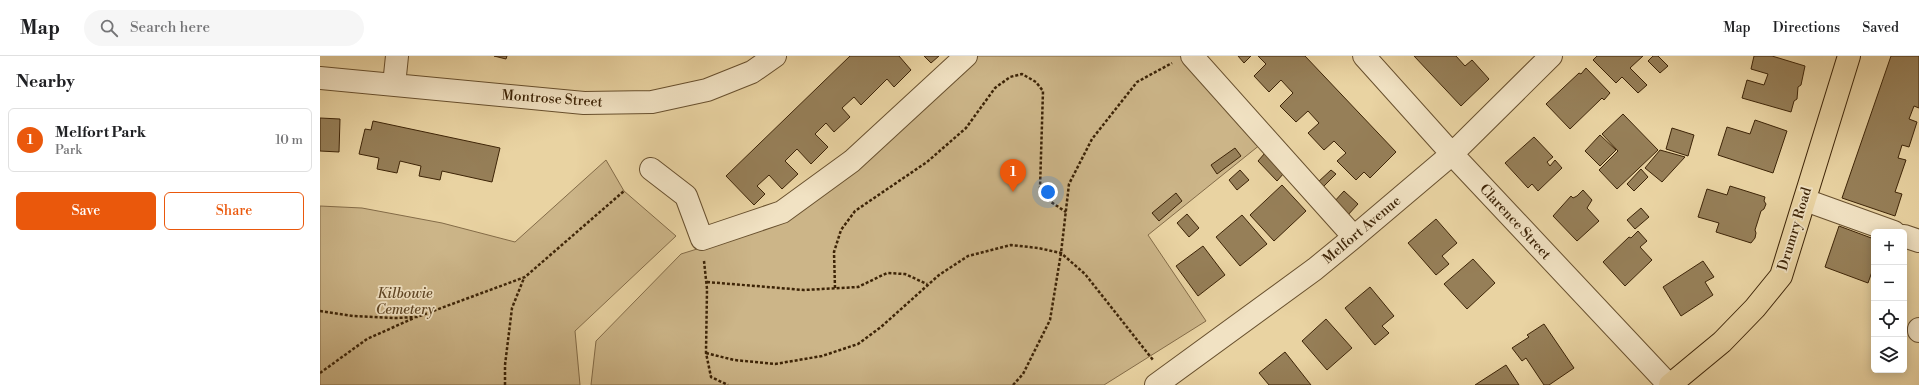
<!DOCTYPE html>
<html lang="en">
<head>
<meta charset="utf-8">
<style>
  body { margin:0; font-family:"Libre Bodoni",serif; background:#f6f6f6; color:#202124 }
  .controls { position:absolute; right:12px; bottom:12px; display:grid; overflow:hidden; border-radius:6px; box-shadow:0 2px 10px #0003 }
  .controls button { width:36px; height:36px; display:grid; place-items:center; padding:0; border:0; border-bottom:1px solid #e0e0e0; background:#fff; color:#202124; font:20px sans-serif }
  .you { position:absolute; left:728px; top:136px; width:14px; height:14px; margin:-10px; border:3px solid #fff; border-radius:50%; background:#1a73e8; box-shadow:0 0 0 6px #1a73e833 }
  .badge { display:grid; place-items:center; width:26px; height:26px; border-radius:50%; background:#ea580c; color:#fff; font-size:13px; font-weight:700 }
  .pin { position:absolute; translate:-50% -33px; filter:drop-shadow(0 1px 2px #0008) }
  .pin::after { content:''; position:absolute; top:21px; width:14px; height:12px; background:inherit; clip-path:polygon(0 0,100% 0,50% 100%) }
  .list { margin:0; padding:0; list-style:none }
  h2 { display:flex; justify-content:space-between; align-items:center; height:52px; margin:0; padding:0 16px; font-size:17px }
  h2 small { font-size:13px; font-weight:400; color:#757577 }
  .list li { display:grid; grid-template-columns:26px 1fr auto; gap:12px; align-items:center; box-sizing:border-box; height:64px; margin:0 8px 8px; padding:0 8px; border:1px solid #e0e0e0; border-radius:6px }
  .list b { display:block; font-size:15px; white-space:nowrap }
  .list p { margin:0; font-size:13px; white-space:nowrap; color:#757577 }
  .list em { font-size:13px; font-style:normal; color:#757577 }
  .actions { display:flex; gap:8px; padding:12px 16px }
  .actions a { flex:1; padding:9px 0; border:1px solid #ea580c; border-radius:6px; text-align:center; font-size:14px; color:#ea580c }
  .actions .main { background:#ea580c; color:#fff }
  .icon { flex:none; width:22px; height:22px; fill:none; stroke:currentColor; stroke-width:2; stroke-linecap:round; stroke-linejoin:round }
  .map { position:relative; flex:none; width:1599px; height:329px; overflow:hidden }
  header { display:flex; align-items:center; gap:24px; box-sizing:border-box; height:56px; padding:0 20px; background:#fff; border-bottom:1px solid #e0e0e0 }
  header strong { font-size:19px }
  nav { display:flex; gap:22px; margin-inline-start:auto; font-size:14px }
  .search { width:280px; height:36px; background:#f6f6f6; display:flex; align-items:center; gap:10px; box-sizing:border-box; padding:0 14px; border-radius:22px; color:#757577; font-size:15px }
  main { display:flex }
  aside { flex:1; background:#fff }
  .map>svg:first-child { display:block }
  .green { fill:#ccb588; stroke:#846c48 }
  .building { fill:#967f58; stroke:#3d2407 }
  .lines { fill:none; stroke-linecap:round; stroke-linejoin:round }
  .minor-casing { stroke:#68502e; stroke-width:24 }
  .major-casing { stroke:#3d2407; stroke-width:24 }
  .path { stroke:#3d2407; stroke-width:2.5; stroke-dasharray:3 2; stroke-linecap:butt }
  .minor { stroke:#f1e2c3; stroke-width:22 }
  .major { stroke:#e9d3a2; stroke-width:22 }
  .labels { text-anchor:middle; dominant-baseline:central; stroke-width:3.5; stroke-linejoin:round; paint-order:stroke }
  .street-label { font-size:14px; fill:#3d2407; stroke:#f1e2c3 }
  .park-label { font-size:14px; font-style:italic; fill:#614827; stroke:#f1e2c3 }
</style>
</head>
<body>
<header>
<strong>Map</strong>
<div class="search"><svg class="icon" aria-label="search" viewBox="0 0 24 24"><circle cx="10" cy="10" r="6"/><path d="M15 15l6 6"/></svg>Search here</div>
<nav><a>Map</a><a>Directions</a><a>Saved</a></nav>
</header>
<main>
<aside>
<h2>Nearby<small></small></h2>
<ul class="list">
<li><span class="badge">1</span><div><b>Melfort Park</b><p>Park</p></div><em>10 m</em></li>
</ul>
<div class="actions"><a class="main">Save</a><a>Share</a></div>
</aside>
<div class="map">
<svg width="1599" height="329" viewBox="0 0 1599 329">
  <rect width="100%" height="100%" fill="#e9d3a2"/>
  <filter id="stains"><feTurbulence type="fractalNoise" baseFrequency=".005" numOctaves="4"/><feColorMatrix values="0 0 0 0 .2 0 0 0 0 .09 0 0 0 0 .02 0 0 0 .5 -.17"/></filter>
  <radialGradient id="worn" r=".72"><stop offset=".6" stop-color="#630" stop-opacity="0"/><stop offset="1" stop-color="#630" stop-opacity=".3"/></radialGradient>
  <path class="green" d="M656 0H863L941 88 828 179 886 265 784 329H271L276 285 361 198 467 165Z
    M286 104 304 135 356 180 255 275 260 329H0V150L42 152 122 167 195 186Z"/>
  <path class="building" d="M174 0H187L186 3Z
    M530 0H579L591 14 574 31 567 23 541 49 534 41 522 52 530 61 514 76 506 67 495 78 508 91 491 108 477 93 465 105 478 118 462 133 449 119 437 130 445 138 434 149 406 120Z
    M604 0H619L611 7Z
    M918 0H931L924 7Z
    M938 0H985L1076 96 1050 122 1044 116 1036 124 1017 105 1026 97 1014 85 1004 94 988 77 999 67 988 55 976 66 960 50 973 37 961 24 949 36 934 20 946 8Z
    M1094 0H1136L1145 10 1152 4 1169 23 1141 50Z
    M1277 0H1323L1310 12 1327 29 1318 37 1302 21 1296 27 1273 4Z
    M1333 0H1338L1348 10 1340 17 1328 5Z
    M1434 0H1452L1485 10 1481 29 1478 31 1477 43 1474 45 1471 56 1422 42 1427 24 1444 29 1448 18 1431 13Z
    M1571 0H1599V52L1594 50 1589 63 1597 66 1589 91 1582 89 1578 102 1586 104 1575 136 1582 138 1575 160 1522 142Z
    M1266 12 1290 37 1284 44 1282 42 1250 73 1226 48 1259 17 1261 18Z
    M1303 58 1338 94 1297 133 1279 114 1298 95 1282 78Z
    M0 62 20 63 19 96 0 95Z
    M1435 64 1467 75 1453 117 1398 99 1407 71 1430 78Z
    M53 65 180 92 172 126 122 115 120 124 99 120 101 110 80 105 77 117 57 113 59 102 39 98 45 73 51 74Z
    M1352 72 1374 79 1368 100 1346 93Z
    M1280 79 1296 94 1280 110 1265 95Z
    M1214 81 1233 101 1227 106 1230 110 1235 104 1242 112 1218 135 1212 128 1208 132 1185 107Z
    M915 92 921 100 897 118 891 109Z
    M1340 94 1365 101 1342 126 1325 112Z
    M945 97 964 117 957 125 938 105Z
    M1321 113 1328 121 1314 135 1307 128Z
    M920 114 929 124 917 134 909 124Z
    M1011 114 1016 118 1002 132 997 127Z
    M962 129 986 155 954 185 930 159Z
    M1410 130 1445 141 1444 145 1446 148 1444 153 1441 155 1435 174 1436 177 1435 182 1431 187 1396 176 1399 167 1378 161 1387 133 1407 139Z
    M1263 134 1272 144 1267 152 1279 165 1257 185 1233 160 1251 140 1253 142 1257 140Z
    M1024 135 1038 148 1027 160 1013 147Z
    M856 137 862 145 839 165 832 157Z
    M1321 152 1329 161 1315 173 1307 164Z
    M867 158 879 172 869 181 857 167Z
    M922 159 947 188 920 210 896 181Z
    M1116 163 1137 187 1122 200 1129 208 1116 219 1088 187Z
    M1519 170 1554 183V210L1548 227 1505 211Z
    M1318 175 1327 185 1320 191 1332 204 1305 230 1283 206 1309 181 1311 182Z
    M883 190 905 219 878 240 856 210Z
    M1153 203 1175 227 1147 253 1124 228Z
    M1383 205 1394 221 1385 226 1393 239 1361 260 1343 231Z
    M1050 231 1074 260 1062 270 1069 277 1055 289 1025 252Z
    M1006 263 1032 292 1007 314 982 285Z
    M1224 268 1254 312 1229 329H1224L1206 302 1202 305 1192 292 1209 281 1207 279Z
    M965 296 991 329H949L939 317Z
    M1186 309 1199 329H1155Z"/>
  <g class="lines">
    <defs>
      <path id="minor" d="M872 0 1034 181
        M1044 0 1132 98 1349 329
        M0 22 264 47 332 46 387 34 432 16 455 0
        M74 29 77 0
        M331 113 366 140 382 183 462 156 532 105 646 0
        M1485 144 1574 176
        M1584 180 1599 185
        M1599 275V273
        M836 329 995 213 1034 181 1132 98 1231 0"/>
      <path id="major" d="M1350 329 1402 286 1435 252 1461 220 1529 0"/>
    </defs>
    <use href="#minor" class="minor-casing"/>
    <use href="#major" class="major-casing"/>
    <path class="path" d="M384 205 387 233 386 297 391 321 408 329
      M387 226 484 234 538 231 567 217 585 218 607 228
      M515 232 514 196 521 174 535 155 607 106 646 72 675 32 690 21 702 18 716 26 723 35 720 132 731 146 746 156
      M0 255 33 260 75 262 97 261 205 221 304 135
      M386 297 414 304 455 308 502 300 538 288 561 271 619 219 648 200 691 189 718 192 741 197 765 218 833 304
      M0 317 47 283 94 262
      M185 329V309L192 252 204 222
      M693 329 703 318 730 264 741 197 749 128 772 83 817 26 852 7"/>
    <use href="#minor" class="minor"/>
    <use href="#major" class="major"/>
  </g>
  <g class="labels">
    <g class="street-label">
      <text transform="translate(232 43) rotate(4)">Montrose Street</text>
      <text transform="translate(1195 166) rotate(47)">Clarence Street</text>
      <text transform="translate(1475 173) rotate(-73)">Drumry Road</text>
      <text transform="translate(1042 174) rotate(-40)">Melfort Avenue</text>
    </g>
    <g class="park-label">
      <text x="85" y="238">Kilbowie<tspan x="85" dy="16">Cemetery</tspan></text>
    </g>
  </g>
  <rect width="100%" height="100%" filter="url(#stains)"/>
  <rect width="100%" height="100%" fill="url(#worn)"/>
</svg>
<div class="controls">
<button>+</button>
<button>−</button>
<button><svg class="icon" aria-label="locate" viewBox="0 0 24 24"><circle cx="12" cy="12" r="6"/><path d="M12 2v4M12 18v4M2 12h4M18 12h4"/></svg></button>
<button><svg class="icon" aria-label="layers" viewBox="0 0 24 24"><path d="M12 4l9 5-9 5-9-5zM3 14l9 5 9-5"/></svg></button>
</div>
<div class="you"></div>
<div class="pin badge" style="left:693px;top:136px">1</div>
</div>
</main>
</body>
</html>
